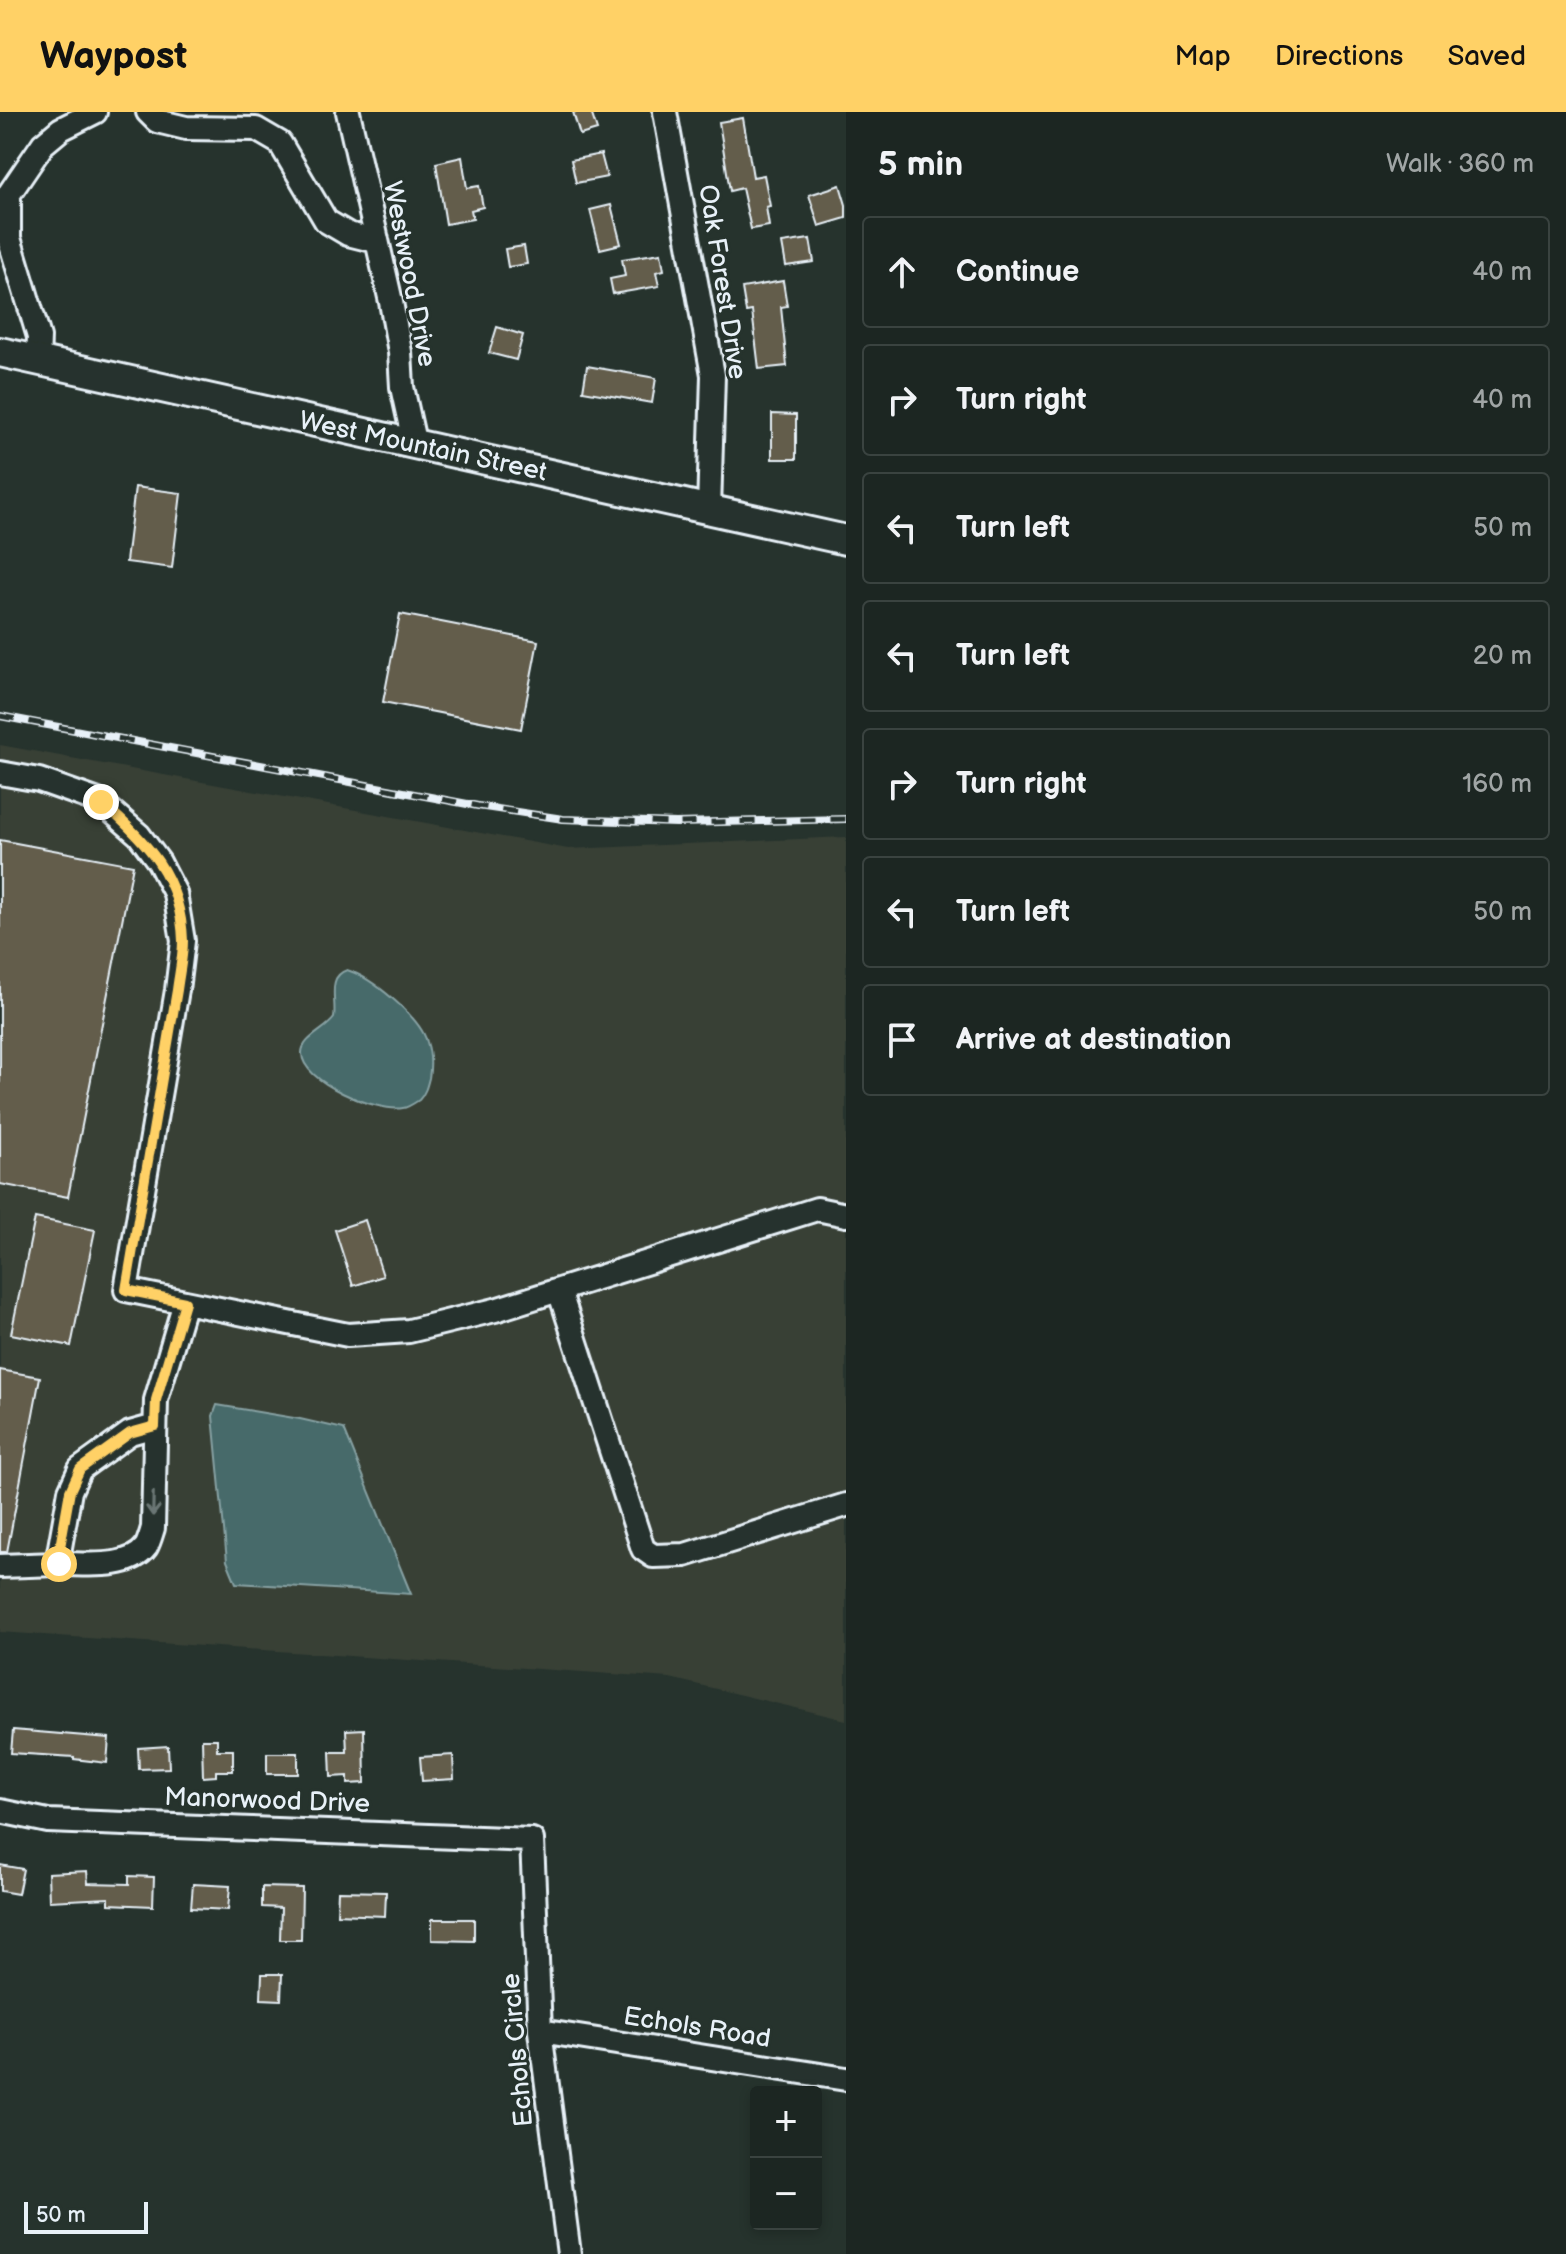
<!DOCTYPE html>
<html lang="en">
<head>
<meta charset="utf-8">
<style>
  body { margin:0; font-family:"Balsamiq Sans",sans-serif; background:#29322f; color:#f1f3f6 }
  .controls { position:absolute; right:24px; bottom:24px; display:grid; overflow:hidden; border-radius:8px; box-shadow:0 4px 12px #0003 }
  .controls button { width:72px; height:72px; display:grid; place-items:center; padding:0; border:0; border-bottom:2px solid #3a4340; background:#1c2622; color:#f1f3f6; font:40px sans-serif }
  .scale { position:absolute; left:24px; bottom:20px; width:124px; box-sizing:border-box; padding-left:8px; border:4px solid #e8f1f8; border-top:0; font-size:22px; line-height:28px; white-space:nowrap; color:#e8f1f8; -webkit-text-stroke:6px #26332d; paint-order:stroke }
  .stop { position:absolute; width:24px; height:24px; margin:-18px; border:6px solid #ffd166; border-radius:50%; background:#fff }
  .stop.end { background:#ffd166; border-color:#fff; box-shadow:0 2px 8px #0008 }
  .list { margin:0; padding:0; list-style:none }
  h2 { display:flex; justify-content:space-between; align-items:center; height:104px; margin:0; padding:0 32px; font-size:34px }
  h2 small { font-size:26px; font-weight:400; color:#a0a5a5 }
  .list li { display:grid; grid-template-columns:52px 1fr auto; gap:24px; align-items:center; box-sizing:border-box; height:112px; margin:0 16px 16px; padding:0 16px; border:2px solid #3a4340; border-radius:8px }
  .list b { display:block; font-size:30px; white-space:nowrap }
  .list em { font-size:26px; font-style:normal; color:#a0a5a5 }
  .icon { flex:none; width:44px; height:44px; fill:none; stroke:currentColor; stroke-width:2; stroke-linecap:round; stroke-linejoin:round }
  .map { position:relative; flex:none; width:846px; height:2142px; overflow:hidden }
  header { display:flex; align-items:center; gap:48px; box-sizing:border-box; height:112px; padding:0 40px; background:#ffd166; color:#111 }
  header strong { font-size:38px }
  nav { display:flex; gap:44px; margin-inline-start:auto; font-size:28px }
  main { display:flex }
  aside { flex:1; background:#1c2622 }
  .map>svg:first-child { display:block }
  .built { fill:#384036 }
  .water { fill:#476b6b; stroke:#87a1a3; stroke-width:2 }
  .building { fill:#635d4c; stroke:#e8f1f8; stroke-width:2 }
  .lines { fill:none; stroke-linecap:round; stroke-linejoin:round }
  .minor-casing { stroke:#e8f1f8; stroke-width:28 }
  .major-casing { stroke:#e8f1f8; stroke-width:34 }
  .minor { stroke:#26332d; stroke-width:22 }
  .major { stroke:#26332d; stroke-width:28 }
  .rail-casing { stroke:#e8f1f8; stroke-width:8 }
  .rail { stroke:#26332d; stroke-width:5; stroke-dasharray:15; stroke-linecap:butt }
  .oneway { stroke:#6a7674 }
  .route { stroke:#ffd166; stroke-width:10 }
  .labels { text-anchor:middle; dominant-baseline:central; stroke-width:6; stroke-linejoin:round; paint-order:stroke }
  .street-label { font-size:26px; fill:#e8f1f8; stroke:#26332d }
</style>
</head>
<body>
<header>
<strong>Waypost</strong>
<nav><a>Map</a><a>Directions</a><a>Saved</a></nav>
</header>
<main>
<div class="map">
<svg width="846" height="2142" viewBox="0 0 846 2142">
  <rect width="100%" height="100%" fill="#26332d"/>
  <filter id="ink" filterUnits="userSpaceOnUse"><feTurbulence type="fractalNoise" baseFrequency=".0125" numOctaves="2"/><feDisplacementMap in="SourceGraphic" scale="16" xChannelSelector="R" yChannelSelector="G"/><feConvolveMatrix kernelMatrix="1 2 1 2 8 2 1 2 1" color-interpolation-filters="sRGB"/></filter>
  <g filter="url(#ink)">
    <path class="built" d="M0 633 568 737 846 725V1608L670 1566 0 1520Z"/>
    <path class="water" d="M347 858C371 865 420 905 427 930 431 942 431 954 429 966 427 974 425 982 419 988 416 990 407 996 403 996 378 1001 301 970 302 941 302 926 326 918 334 906 337 888 326 865 347 858Z
      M217 1293 300 1307 344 1317 411 1482 236 1471 227 1449 213 1304Z"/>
    <path class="building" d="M573 0H591L597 18 580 23Z
      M743 6 753 65 764 63 770 94 766 95 769 114 751 117 742 76 730 79 719 10Z
      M601 42 607 65 576 71 571 48Z
      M462 45 467 76 479 74 483 95 471 98 473 107 446 112 436 51Z
      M840 73 846 93V106L819 114 809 83Z
      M611 93 621 132 600 137 590 98Z
      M810 127 814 150 786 154 782 131Z
      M524 134 527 152 508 155 505 137Z
      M661 141 664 158 656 160 659 174 613 182 610 167 625 164 622 147Z
      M783 169 787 194 781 195 787 254 759 257 752 199 746 200 742 176Z
      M497 215 523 223 516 248 489 241Z
      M587 254 656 266 652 291 583 279Z
      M772 302 796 303V347H772Z
      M135 375 181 381 172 456 126 450Z
      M400 502 538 529 521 617 383 590Z
      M0 728 133 753 68 1085 0 1072Z
      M35 1106 95 1118 71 1234 11 1222Z
      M365 1108 383 1164 353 1174 335 1118Z
      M0 1258 40 1265 7 1440H0Z
      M364 1617 365 1671 348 1672V1664L331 1665 330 1640H347L346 1618Z
      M13 1618 109 1626 107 1651 74 1647V1645L11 1641Z
      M202 1627H217V1638H233V1659H216V1664L203 1665Z
      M168 1634 169 1656 139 1657 138 1636Z
      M267 1641H298V1662H267Z
      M453 1643 454 1667 422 1669 420 1645Z
      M0 1753 23 1757 18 1782 0 1779Z
      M87 1759 88 1771 129 1772V1764L154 1765 153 1794 109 1792V1786L49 1789 48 1761Z
      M193 1772 230 1774 228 1798 191 1796Z
      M262 1775 302 1776 301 1828H280L281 1796 262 1795Z
      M338 1779 386 1780 385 1804 337 1802Z
      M432 1807H474V1829L432 1828Z
      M262 1862H282L281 1888 261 1887Z"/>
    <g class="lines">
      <defs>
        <path id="minor" d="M148 0 157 9 186 16 256 17 280 31 326 109 348 122 376 129
          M348 0 391 190 400 240 402 275 415 334
          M665 0 713 263 709 398
          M38 249 39 225 9 126V82L43 32 61 17 95 0
          M0 661 39 668 101 690 139 723 159 750 175 781 183 829 177 878 126 1178 348 1223 409 1219 495 1198 817 1097 846 1103
          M559 1178 643 1437 653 1444 685 1443 846 1393
          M155 1314 130 1321 80 1357 70 1379 57 1452C82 1451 128 1459 146 1435 149 1430 151 1422 153 1416L156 1288 185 1190
          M0 1454 57 1452
          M0 1699 48 1709 532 1728 540 1919 569 2142
          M540 1919 846 1967"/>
        <path id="major" d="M0 240 846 428"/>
      </defs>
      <use href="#minor" class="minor-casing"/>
      <use href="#major" class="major-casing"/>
      <use href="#minor" class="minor"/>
      <use href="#major" class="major"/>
      <defs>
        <path id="rail" d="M0 604 478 694 563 707 676 711 846 707"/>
      </defs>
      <use href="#rail" class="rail-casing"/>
      <use href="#rail" class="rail"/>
    </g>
    <defs><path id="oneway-shaft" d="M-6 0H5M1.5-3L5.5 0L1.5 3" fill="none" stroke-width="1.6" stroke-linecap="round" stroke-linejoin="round" transform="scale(2)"/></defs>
    <use class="oneway" href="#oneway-shaft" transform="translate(153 1392) rotate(91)"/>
  </g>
  <g class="lines" filter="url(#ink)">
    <path class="route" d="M59 1452H57L70 1379 80 1357 130 1321 155 1314 156 1288 185 1190 126 1178 177 878C179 862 183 845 183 829 181 765 147 729 101 690"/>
  </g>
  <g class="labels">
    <g class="street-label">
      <text transform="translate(409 162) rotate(79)">Westwood Drive</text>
      <text transform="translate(722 170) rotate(81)">Oak Forest Drive</text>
      <text transform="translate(423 335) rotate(12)">West Mountain Street</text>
      <text transform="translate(267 1689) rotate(2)">Manorwood Drive</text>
      <text transform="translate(697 1916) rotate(9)">Echols Road</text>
      <text transform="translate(518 1938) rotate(-95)">Echols Circle</text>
    </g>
  </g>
</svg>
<div class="controls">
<button>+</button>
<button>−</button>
</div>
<div class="scale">50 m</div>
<div class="stop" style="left:59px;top:1452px"></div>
<div class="stop end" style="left:101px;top:690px"></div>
</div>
<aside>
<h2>5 min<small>Walk · 360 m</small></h2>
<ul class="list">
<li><svg class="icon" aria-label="ahead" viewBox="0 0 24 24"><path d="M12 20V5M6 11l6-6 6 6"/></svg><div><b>Continue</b></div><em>40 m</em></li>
<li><svg class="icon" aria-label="right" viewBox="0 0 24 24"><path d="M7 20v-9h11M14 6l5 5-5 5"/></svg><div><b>Turn right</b></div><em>40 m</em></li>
<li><svg class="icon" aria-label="left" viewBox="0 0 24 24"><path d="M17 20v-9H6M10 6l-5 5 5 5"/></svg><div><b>Turn left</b></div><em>50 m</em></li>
<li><svg class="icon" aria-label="left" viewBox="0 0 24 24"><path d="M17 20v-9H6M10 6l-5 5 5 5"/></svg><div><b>Turn left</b></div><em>20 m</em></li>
<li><svg class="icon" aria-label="right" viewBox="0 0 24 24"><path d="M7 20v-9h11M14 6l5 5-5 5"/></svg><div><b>Turn right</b></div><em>160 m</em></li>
<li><svg class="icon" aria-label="left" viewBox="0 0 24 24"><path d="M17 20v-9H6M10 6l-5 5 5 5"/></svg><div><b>Turn left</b></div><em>50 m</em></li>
<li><svg class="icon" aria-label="arrive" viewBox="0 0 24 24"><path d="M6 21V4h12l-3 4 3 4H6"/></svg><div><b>Arrive at destination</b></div></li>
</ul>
</aside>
</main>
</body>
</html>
